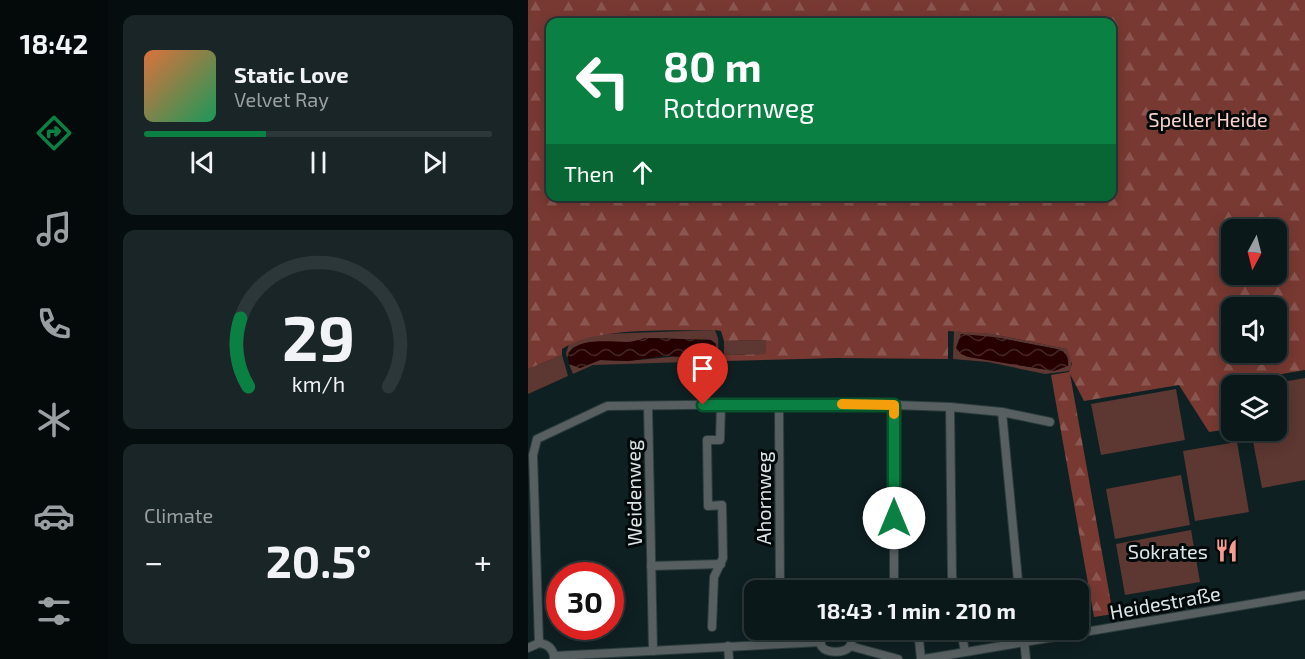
<!DOCTYPE html>
<meta charset="utf-8">
<style>
:root{--surface:#0b181a;--page:#192527;--text:#f1f3f6;--muted:#9aa0a2;--line:#2b3739;--accent:#0b8043}
body{margin:0;font-family:"Exo 2",sans-serif;background:var(--page);color:var(--text);height:100vh;display:flex;flex-direction:column;font-size:22px;white-space:nowrap}
*{box-sizing:border-box;margin:0}
p{font-size:20px;color:var(--muted)}
.icon{flex:none;width:33px;height:33px;fill:none;stroke:currentColor;stroke-width:2;stroke-linecap:round;stroke-linejoin:round}
.map{position:relative;flex:1;overflow:hidden}
.drawer{display:flex;flex-direction:column;gap:15px;padding:15px;background:#060d0e;width:420px}
.drawer>*{flex:none}
.banner{position:absolute;left:18px;top:18px;width:570px;height:183px;border-radius:12px;box-shadow:0 3px 15px #0003,0 0 0 2px var(--line);background:#0b8043;color:#fff;overflow:hidden}
.needle{width:39px;rotate:187deg}
.tools{position:absolute;left:693px;top:219px;display:grid;gap:12px}
.tools a{display:grid;place-items:center;width:66px;height:66px;border-radius:12px;background:var(--surface);box-shadow:0 3px 15px #0003,0 0 0 2px var(--line);font-size:30px}
.speed{position:absolute;left:18px;top:562px;display:flex;gap:12px;font-size:30px;font-weight:700;text-align:center}
.speed>*{display:grid;place-content:center;width:78px;height:78px;border-radius:50%;background:var(--surface);box-shadow:0 3px 15px #0003,0 0 0 2px var(--line);line-height:1}
.speed .limit{border:9px solid #d22;background:#fff;color:#111}
.pin{position:absolute;display:grid;place-items:center;width:51px;height:51px;color:#fff;margin:-62px -26px;border-radius:50% 50% 50% 0;rotate:-45deg;box-shadow:0 0 6px #0007}
.pin .icon{rotate:45deg}
.me{position:absolute;width:66px;margin:-33px;rotate:0deg;stroke-linejoin:round;filter:drop-shadow(0 0 4px #0008)}
.turn{display:flex;align-items:center;gap:21px;height:126px;padding:0 18px;font-size:27px}
.turn .icon{width:78px;height:78px;stroke-width:2.5}
.turn b{display:block;font-size:42px;line-height:51px}
.then{display:flex;align-items:center;height:57px;padding:0 18px;background:#0003;gap:12px;font-size:22px}
.big{font-size:45px;font-weight:700;line-height:1.1}
.drawer .widget{flex:1;display:flex;flex-direction:column;justify-content:center;gap:9px;min-width:0;padding:0 21px;border-radius:12px;background:var(--page)}
.drawer .dial{align-items:center;gap:0}
.dial svg{height:156px;overflow:visible;fill:none;stroke:var(--line);stroke-width:7;stroke-linecap:round;text-anchor:middle}
.dial text{fill:var(--text);stroke:none}
.song{display:flex;align-items:center;gap:18px}
.cover{width:72px;height:72px;border-radius:9px;background:linear-gradient(135deg,hsl(20 70% 55%),hsl(150 70% 35%))}
.played{height:6px;border-radius:3px;background:linear-gradient(90deg,var(--accent) 35%,var(--line) 35%)}
.keys{display:flex;justify-content:space-around;direction:ltr}
.heat{display:flex;justify-content:space-between;align-items:center;font-size:33px;direction:ltr}
.trip{position:absolute;left:216px;top:580px;width:345px;height:60px;border-radius:12px;background:var(--surface);box-shadow:0 3px 15px #0003,0 0 0 2px var(--line);font-weight:700;line-height:60px;text-align:center}
main{display:flex;flex:1;min-height:0}
.dock{display:flex;flex-direction:column;width:108px;justify-content:space-around;align-items:center;background:#040a0a;color:var(--muted)}
.dock .icon{width:42px;height:42px}
.dock .selected{color:var(--accent)}
.dock b{font-size:27px;color:var(--text)}
.map>svg:first-child{display:block}
</style>
<main>
<nav class="dock">
<b>18:42</b>
<svg class="icon selected" aria-label="directions" viewBox="0 0 24 24"><path d="M12 3l9 9-9 9-9-9zM9 14v-3h6M13 9l2 2-2 2"/></svg>
<svg class="icon" aria-label="music" viewBox="0 0 24 24"><path d="M9 18V5l10-2v13"/><circle cx="6" cy="18" r="3"/><circle cx="16" cy="16" r="3"/></svg>
<svg class="icon" aria-label="phone" viewBox="0 0 24 24"><path d="M5 4h4l2 5-3 2q2 4 5 5l2-3 5 2v4C11 20 4 13 5 4z"/></svg>
<svg class="icon" aria-label="climate" viewBox="0 0 24 24"><path d="M12 3v18M4 7l16 10M4 17L20 7"/></svg>
<svg class="icon" aria-label="car" viewBox="0 0 24 24"><path d="M5 17H2v-5l4-1 3-4h7l3 4 3 1v5h-3M9 17h6M6 11h13"/><circle cx="7" cy="17" r="2"/><circle cx="17" cy="17" r="2"/></svg>
<svg class="icon" aria-label="filters" viewBox="0 0 24 24"><path d="M4 7h16M4 17h16"/><circle cx="9" cy="7" r="2"/><circle cx="15" cy="17" r="2"/></svg>
</nav>
<section class="drawer">
<div class="widget">
<div class="song"><i class="cover"></i><div><b>Static Love</b><p>Velvet Ray</p></div></div>
<div class="played"></div>
<div class="keys"><svg class="icon" aria-label="previous" viewBox="0 0 24 24"><path d="M18 5L8 12l10 7zM5 5v14"/></svg><svg class="icon" aria-label="pause" viewBox="0 0 24 24"><path d="M8 5v14M16 5v14"/></svg><svg class="icon" aria-label="next" viewBox="0 0 24 24"><path d="M6 5l10 7-10 7zM19 5v14"/></svg></div>
</div>
<div class="widget dial"><svg viewBox="0 0 100 80">
<path d="M14 69A42 42 0 1 1 86 69"/>
<path d="M14 69A42 42 0 0 1 10 34" stroke="#0b8043"/>
<text x="50" y="56" font-size="32" font-weight="700">29</text>
<text x="50" y="72" font-size="11">km/h</text>
</svg></div>
<div class="widget"><p>Climate</p>
<div class="heat"><a>−</a><b class="big">20.5°</b><a>+</a></div>
</div>
</section>
<div class="map">
<svg width="777" height="659" viewBox="0 0 777 659">
<defs>
<pattern id="forest-firs" width="22" height="20" patternUnits="userSpaceOnUse" patternTransform="scale(1.5)"><rect width="22" height="20" fill="#783932"/><path d="M5 1l3.5 6h-7zM16 11l3.5 6h-7z" fill="#8b5650"/></pattern>
<pattern id="water-waves" width="16" height="10" patternUnits="userSpaceOnUse" patternTransform="scale(1.5)"><rect width="16" height="10" fill="#260000"/><path d="M0 5q4-4 8 0t8 0" fill="none" stroke="#452525"/></pattern>
</defs>
<rect width="100%" height="100%" fill="#0f2022"/>
<g fill="#5d3732" fill-rule="evenodd">
<polygon points="187,330 190,338 191,361 65,365 45,374 41,364 52,368 72,360 100,361 152,356 183,340 124,338 102,342 67,342 46,347 41,352 39,358 38,353 41,344 60,337 74,334"/>
<path d="M426 331 464 334 539 349C542 357 546 364 541 371L517 374 460 362 425 359ZM466 337 529 349 536 352 526 371 472 362Z"/>
<polygon points="238,340 238,354 196,355 196,341"/>
<polygon points="34,355 40,376 0,394 0,369"/>
<polygon points="777,378 777,480 734,488 723,431 748,430 748,386 737,385"/>
<polygon points="648,389 657,440 573,455 563,404"/>
<polygon points="709,442 721,512 667,521 655,451"/>
<polygon points="653,475 662,525 587,539 578,489"/>
<polygon points="663,530 672,582 597,595 588,544"/>
</g>
<path fill="url(#forest-firs)" fill-rule="evenodd" d="M0 0H777V370L702 383 694 430 681 432 651 385 556 401 542 374 585 614 566 617 523 375 541 372 544 364 539 349 464 334 420 331V359L309 358 196 361V355L238 354V340L196 341 193 331 187 330C146 331 66 326 34 349V355L0 369ZM22 22H584V196H22ZM704 230H748V274H704ZM704 308H748V352H704Z"/>
<g fill="url(#water-waves)">
<path d="M433 334 466 337 529 349C538 352 541 357 540 366L526 371 440 357 433 354 428 348Z"/>
<path d="M117 338 183 340 188 344 187 352 180 358 137 356 100 361 72 360 52 368 41 364 40 355C48 337 82 342 98 342 104 342 111 340 117 338Z"/>
</g>
<g fill="none" stroke-linecap="round" stroke-linejoin="round">
<defs>
<g id="minor">
<polyline points="251,405 252,591"/>
<polyline points="120,406 125,651"/>
<polyline points="422,407 424,576 427,591"/>
<polyline points="474,412 522,422"/>
<polyline points="123,566 193,564"/>
<polyline points="372,591 366,579 366,405 422,407 474,412 491,591"/>
<polyline points="184,627 186,577 195,558 194,505 180,506 179,440 192,440 193,405"/>
<polyline points="252,630 252,644"/>
<path d="M299 630C270 659 345 659 317 630"/>
<polyline points="390,630 393,659"/>
<polyline points="433,630 437,652"/>
<polyline points="495,630 498,659"/>
<polyline points="11,643 5,455 9,439 79,406 307,403 366,405"/>
<polyline points="200,646 201,659"/>
<polyline points="322,646 370,659"/>
<path d="M0 648 11 643C20 644 26 649 26 659"/>
<polyline points="26,656 293,642"/>
<polyline points="396,659 777,595"/>
</g>
</defs>
<use href="#minor" stroke="#2c3c3e" stroke-width="10"/>
<use href="#minor" stroke="#575f60" stroke-width="8"/>
</g>
<g fill="none" stroke-linecap="round" stroke-linejoin="round">
<defs>
<polyline id="route" points="175,405 366,405 366,518"/>
</defs>
<use href="#route" stroke="#07532c" stroke-width="15"/>
<use href="#route" stroke="#0b8043" stroke-width="10"/>
<polyline stroke="#f59e0b" stroke-width="10" points="314,404 366,405 366,414"/>
</g>
<defs>
<symbol id="restaurant-bare" viewBox="-9 -9 18 18"><path d="M-5-6h1v4h1v-4h1v4h1v-4h1v5L-1.5 .5V6h-2V.5L-5-1ZM5-6V6H3V1.5H1.5Q1.5-4 5-6Z" fill="#f59c91" stroke="#030809" stroke-width="2.5" paint-order="stroke"/></symbol>
</defs>
<g fill-rule="evenodd">
<use href="#restaurant-bare" x="682" y="534" width="33" height="33"/>
</g>
<g text-anchor="middle" dominant-baseline="central" stroke-width="6" stroke-linejoin="round" paint-order="stroke">
<g font-size="20" fill="#fcd2cc" stroke="#030809">
<text x="680" y="119">Speller Heide</text>
</g>
<g font-size="20" fill="#dce6e8" stroke="#030809">
<text transform="translate(105 493) rotate(-91)">Weidenweg</text>
<text transform="translate(235 498) rotate(-90)">Ahornweg</text>
<text transform="translate(637 602) rotate(-10)">Heidestraße</text>
</g>
<g font-size="20" fill="#dce6e8" stroke="#030809" text-anchor="end">
<text x="680" y="551">Sokrates</text>
</g>
</g>
</svg>
<div class="tools">
<a><svg class="needle" viewBox="-14 -14 28 28"><path d="M0-13l5 13h-10z" fill="#e53935"/><path d="M0 13l5-13h-10z" fill="#9aa0a2"/></svg></a>
<a><svg class="icon" aria-label="sound" viewBox="0 0 24 24"><path d="M4 9h4l5-4v14l-5-4H4zM17 9q2 3 0 6"/></svg></a>
<a><svg class="icon" aria-label="layers" viewBox="0 0 24 24"><path d="M12 4l9 5-9 5-9-5zM3 14l9 5 9-5"/></svg></a>
</div>
<div class="speed"><div class="limit">30</div></div>
<div class="pin" style="left:175px;top:405px;background:#d93025"><svg class="icon" aria-label="arrive" viewBox="0 0 24 24"><path d="M6 21V4h12l-3 4 3 4H6"/></svg></div>
<svg class="me" style="left:366px;top:518px" viewBox="-20 -20 40 40"><circle r="19" fill="#fff"/><path d="M0-13L10 11 0 6-10 11z" fill="#0b8043"/></svg>
<div class="trip">18:43 · 1 min · 210 m</div>
<div class="banner">
<div class="turn"><svg class="icon" aria-label="left" viewBox="0 0 24 24"><path d="M17 20v-9H6M10 6l-5 5 5 5"/></svg><div><b>80 m</b>Rotdornweg</div></div>
<div class="then">Then<svg class="icon" aria-label="ahead" viewBox="0 0 24 24"><path d="M12 20V5M6 11l6-6 6 6"/></svg></div>
</div>
</div>
</main>
